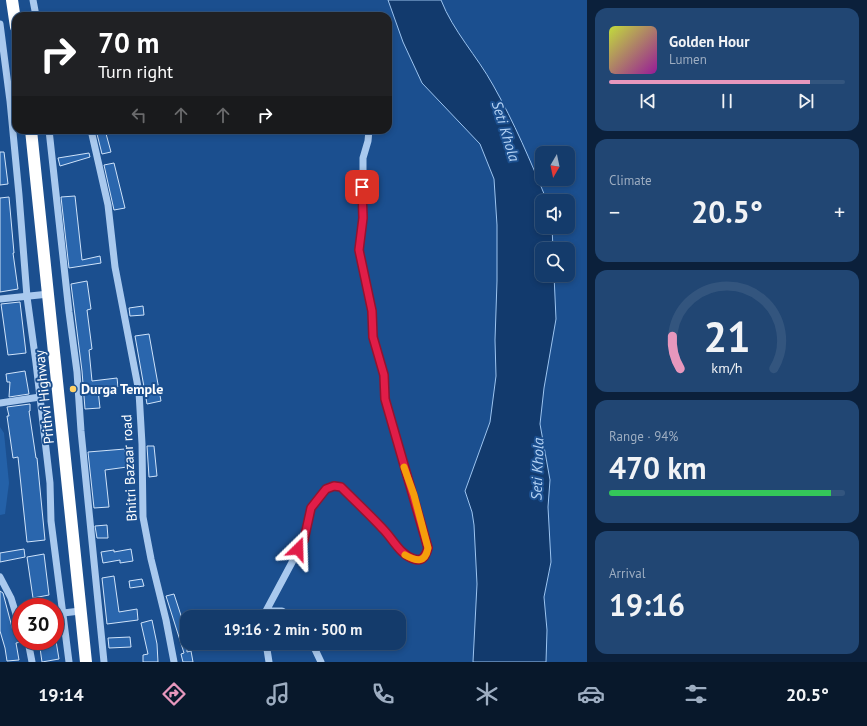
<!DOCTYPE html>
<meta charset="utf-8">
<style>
:root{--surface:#143b6b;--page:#214673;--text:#f1f3f6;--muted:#9dadc1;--line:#33557e;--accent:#e797bd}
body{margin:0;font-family:"PT Sans",sans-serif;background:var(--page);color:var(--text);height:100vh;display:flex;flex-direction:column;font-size:15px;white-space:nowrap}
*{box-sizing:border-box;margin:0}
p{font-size:13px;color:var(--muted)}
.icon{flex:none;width:22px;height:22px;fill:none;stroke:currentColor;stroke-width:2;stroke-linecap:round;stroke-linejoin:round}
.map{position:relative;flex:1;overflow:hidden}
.panel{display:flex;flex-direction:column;gap:8px;padding:8px;background:#0b203b;width:280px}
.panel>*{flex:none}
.guide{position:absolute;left:12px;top:12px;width:380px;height:122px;border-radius:12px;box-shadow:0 2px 6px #0003,0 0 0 1px var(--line);background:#202124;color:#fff;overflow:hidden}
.needle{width:26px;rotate:189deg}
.controls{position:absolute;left:535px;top:146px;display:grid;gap:8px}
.controls a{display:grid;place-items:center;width:40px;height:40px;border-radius:8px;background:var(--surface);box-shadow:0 2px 6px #0003,0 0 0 1px var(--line);font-size:20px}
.speed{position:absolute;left:12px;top:598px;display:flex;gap:8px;font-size:20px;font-weight:700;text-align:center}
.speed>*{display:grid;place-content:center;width:52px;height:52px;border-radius:50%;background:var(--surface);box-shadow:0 2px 6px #0003,0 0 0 1px var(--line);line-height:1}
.speed .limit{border:6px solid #d22;background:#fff;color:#111}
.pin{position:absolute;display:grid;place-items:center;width:34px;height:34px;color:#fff;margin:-17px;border-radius:8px;box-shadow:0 2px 6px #0006}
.me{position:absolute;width:44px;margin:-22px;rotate:22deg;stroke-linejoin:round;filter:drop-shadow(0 0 3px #0008)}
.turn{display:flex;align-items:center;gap:14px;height:84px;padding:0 20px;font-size:18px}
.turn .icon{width:52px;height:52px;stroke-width:2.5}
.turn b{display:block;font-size:28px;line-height:34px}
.lanes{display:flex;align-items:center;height:38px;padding:0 20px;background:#0003;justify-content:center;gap:20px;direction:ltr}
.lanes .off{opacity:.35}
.big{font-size:30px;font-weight:700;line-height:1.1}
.panel .widget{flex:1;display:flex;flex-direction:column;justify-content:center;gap:6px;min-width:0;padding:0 14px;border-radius:12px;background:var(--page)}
.panel .dial{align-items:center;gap:0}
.dial svg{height:104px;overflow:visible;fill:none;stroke:var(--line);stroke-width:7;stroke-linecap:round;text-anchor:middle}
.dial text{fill:var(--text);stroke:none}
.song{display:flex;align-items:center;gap:12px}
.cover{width:48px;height:48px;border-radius:6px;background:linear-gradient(135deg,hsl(70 70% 55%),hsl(300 70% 35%))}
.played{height:4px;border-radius:2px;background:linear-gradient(90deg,var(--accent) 85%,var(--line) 85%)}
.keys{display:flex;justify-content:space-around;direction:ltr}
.heat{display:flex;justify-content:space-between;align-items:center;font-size:22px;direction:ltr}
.charge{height:6px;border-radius:3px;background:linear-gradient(90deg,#34c759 94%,var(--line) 0)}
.trip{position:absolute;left:180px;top:610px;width:226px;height:40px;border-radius:12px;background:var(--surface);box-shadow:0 2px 6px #0003,0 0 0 1px var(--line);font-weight:700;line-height:40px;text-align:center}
.menu{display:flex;height:64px;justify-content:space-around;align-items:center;background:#08182b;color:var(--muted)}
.menu .icon{width:28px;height:28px}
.menu .active{color:var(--accent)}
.menu b{font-size:18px;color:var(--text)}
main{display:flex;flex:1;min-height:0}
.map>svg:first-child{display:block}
</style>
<main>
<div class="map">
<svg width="587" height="662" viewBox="0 0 587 662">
<rect width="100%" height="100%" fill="#1b4f8f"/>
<polygon fill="#2461a8" points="0,427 4,433 9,483 5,514 0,515"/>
<path fill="#123a6d" stroke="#9cc4f0" d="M388 0H441C453 31 477 56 493 85 514 122 531 162 547 201H542V227H552L553 249H542V275H554L556 319 544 388 540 424 550 480 548 507 551 562 544 597 547 630 546 662H473L477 584 474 525 472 512 465 491 490 422 496 376 495 340 497 281V225L494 179 480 144 422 83 403 42Z"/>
<g fill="#2a66ad" stroke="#cfe3fa">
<polygon points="96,130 105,130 111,152 102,154"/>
<polygon points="0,152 4,152 8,184 0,185"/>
<polygon points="89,153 90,157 60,166 58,158"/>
<polygon points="114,163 125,208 114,210 104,165"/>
<polygon points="75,196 82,260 100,256 101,263 69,268 61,197"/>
<polygon points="9,197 14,253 13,253 18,289 0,292 0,198"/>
<polygon points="87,281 91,309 87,310 92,349 89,350 92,381 117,378 118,387 98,390 100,408 85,409 82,371 71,284"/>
<polygon points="20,302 26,353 8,355 1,304"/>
<polygon points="143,306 144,315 130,316 129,308"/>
<polygon points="149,334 161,401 147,404 135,336"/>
<polygon points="25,371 29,394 9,397 10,382 7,382 6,374"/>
<polygon points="30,404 30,411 29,411 36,458 37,458 45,540 27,542 18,457 13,458 7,416 9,416 7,407"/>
<polygon points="147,446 154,446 157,476 149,477"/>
<polygon points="125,449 127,467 105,470 109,507 94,508 88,452"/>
<polygon points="107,525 108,538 97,538 95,526"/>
<polygon points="24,549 25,557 0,562 0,553"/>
<polygon points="131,549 133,561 120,563 120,560 103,563 101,552 114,550 114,552"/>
<polygon points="44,554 49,595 33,598 27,557"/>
<polygon points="114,576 119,612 137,609 138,620 107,624 102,578"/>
<polygon points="142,579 144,586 130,588 129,581"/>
<polygon points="0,591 3,593 13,631 18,630 21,642 16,643 19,660 7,661 5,648 0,631"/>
<polygon points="174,594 187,634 187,652 191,651 193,662 183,662 181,654 184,653 166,596"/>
<polygon points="152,620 157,644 158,662 143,662 143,655 148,654 141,623"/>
<polygon points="130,637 131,647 109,648 108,638"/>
<polygon points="39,641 56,641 59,659 42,662"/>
</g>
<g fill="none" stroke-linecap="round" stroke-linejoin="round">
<g stroke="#a9c9ee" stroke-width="7">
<polyline points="33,0 36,16"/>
<polyline points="0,24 10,101 19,195 27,297 36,363 50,483 51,521 69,662"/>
<polyline points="49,130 69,312 77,372 81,431 104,662"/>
<polyline points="91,130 108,205 115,267 139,392 142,444 143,517 151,559 166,620 174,662"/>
<polyline points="0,299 49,294"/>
<polyline points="0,403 40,397"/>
<polyline points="0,577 11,598 16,614 21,619"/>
<polyline points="55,614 80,611"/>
<path d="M291 617 282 611H266L304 540 311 508 326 489 334 486 341 487C355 501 369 514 383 529 393 539 400 555 414 559 423 562 426 555 428 548L385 399 384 375 373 337 372 311 359 249 363 218V158L368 141 369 130"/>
<polyline points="28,641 32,662"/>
<polyline points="266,643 269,662"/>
<polyline points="312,643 321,662"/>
</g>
<g stroke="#fff" stroke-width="12">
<polyline points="12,0 16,27"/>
<polyline points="31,130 86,662"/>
</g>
</g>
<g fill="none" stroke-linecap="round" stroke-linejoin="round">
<defs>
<path id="route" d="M298 549 304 540 311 508 326 489 334 486 341 487C355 501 370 515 383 529 393 539 400 555 414 559 423 562 426 555 428 548L385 399 384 375 373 337 372 311 359 250 363 218 362 187"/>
</defs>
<use href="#route" stroke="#92132f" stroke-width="10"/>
<use href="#route" stroke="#e11d48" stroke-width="7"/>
<path stroke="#f59e0b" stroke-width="7" d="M404 467 414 495 428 548C425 564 416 561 405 555"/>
</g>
<circle fill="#ffd166" stroke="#1b4f8f" stroke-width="1.5" cx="73" cy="389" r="4"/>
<g text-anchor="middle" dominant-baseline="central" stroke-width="4" stroke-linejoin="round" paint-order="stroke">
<g font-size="14" font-weight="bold" fill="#fff" stroke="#1b4f8f" text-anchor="start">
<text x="81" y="389">Durga Temple</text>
</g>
<g font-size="14" fill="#fff" stroke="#1b4f8f">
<text transform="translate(44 397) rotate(-96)">Prithvi Highway</text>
<text transform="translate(129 468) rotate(-93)">Bhitri Bazaar road</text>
</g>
<g font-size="15" font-style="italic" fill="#b5d3f5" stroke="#1b4f8f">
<text transform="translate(506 131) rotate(73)">Seti Khola</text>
<text transform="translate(537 469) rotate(-88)">Seti Khola</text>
</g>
</g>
</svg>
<div class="controls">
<a><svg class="needle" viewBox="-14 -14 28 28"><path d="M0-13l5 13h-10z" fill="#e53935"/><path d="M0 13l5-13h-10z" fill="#9dadc1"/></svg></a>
<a><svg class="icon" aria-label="sound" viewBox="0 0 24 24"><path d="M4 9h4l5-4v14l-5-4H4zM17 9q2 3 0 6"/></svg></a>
<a><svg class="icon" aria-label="search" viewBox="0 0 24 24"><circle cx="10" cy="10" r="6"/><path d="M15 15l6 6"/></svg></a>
</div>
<div class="speed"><div class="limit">30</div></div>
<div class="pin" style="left:362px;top:187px;background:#d93025"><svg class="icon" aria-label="arrive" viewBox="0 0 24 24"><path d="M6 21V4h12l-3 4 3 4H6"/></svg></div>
<svg class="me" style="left:298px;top:549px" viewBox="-20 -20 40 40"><path d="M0-17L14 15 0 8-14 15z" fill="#e11d48" stroke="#fff" stroke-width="4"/></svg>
<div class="trip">19:16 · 2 min · 500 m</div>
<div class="guide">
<div class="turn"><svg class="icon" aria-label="right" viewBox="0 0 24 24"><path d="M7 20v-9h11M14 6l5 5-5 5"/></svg><div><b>70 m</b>Turn right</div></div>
<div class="lanes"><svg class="icon off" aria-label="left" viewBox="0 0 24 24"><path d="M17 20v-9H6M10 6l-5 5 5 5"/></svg><svg class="icon off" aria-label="ahead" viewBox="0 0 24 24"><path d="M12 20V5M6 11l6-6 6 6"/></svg><svg class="icon off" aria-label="ahead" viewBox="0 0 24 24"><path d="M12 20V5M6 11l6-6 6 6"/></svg><svg class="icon" aria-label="right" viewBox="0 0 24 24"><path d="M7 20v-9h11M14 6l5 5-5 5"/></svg></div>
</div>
</div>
<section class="panel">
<div class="widget">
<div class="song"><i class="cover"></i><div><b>Golden Hour</b><p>Lumen</p></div></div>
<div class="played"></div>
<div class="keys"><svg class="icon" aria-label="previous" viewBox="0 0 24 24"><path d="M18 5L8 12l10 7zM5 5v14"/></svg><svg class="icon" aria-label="pause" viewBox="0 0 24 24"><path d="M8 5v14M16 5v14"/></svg><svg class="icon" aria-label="next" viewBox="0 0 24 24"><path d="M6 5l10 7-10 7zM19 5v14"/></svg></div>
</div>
<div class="widget"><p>Climate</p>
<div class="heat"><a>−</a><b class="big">20.5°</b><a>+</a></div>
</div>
<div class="widget dial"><svg viewBox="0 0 100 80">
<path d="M14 69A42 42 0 1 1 86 69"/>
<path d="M14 69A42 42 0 0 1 8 44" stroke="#e797bd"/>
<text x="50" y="56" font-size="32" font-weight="700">21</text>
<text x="50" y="72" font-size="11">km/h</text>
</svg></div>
<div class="widget"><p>Range · 94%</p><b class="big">470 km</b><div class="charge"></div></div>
<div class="widget"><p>Arrival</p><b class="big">19:16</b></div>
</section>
</main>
<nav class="menu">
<b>19:14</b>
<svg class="icon active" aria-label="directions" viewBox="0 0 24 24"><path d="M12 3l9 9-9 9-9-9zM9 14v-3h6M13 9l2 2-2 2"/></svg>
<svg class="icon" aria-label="music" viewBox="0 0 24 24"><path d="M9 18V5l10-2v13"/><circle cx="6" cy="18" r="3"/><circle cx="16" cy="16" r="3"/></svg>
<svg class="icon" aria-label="phone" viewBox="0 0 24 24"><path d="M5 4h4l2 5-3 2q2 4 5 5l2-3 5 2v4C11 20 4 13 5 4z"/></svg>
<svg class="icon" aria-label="climate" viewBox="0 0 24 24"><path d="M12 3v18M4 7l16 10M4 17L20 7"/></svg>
<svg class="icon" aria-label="car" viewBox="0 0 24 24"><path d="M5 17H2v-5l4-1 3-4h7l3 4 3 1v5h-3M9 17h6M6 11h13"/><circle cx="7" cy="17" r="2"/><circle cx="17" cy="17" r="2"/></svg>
<svg class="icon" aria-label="filters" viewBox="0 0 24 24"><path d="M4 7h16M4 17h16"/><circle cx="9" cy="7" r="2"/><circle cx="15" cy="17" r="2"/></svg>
<b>20.5°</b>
</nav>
